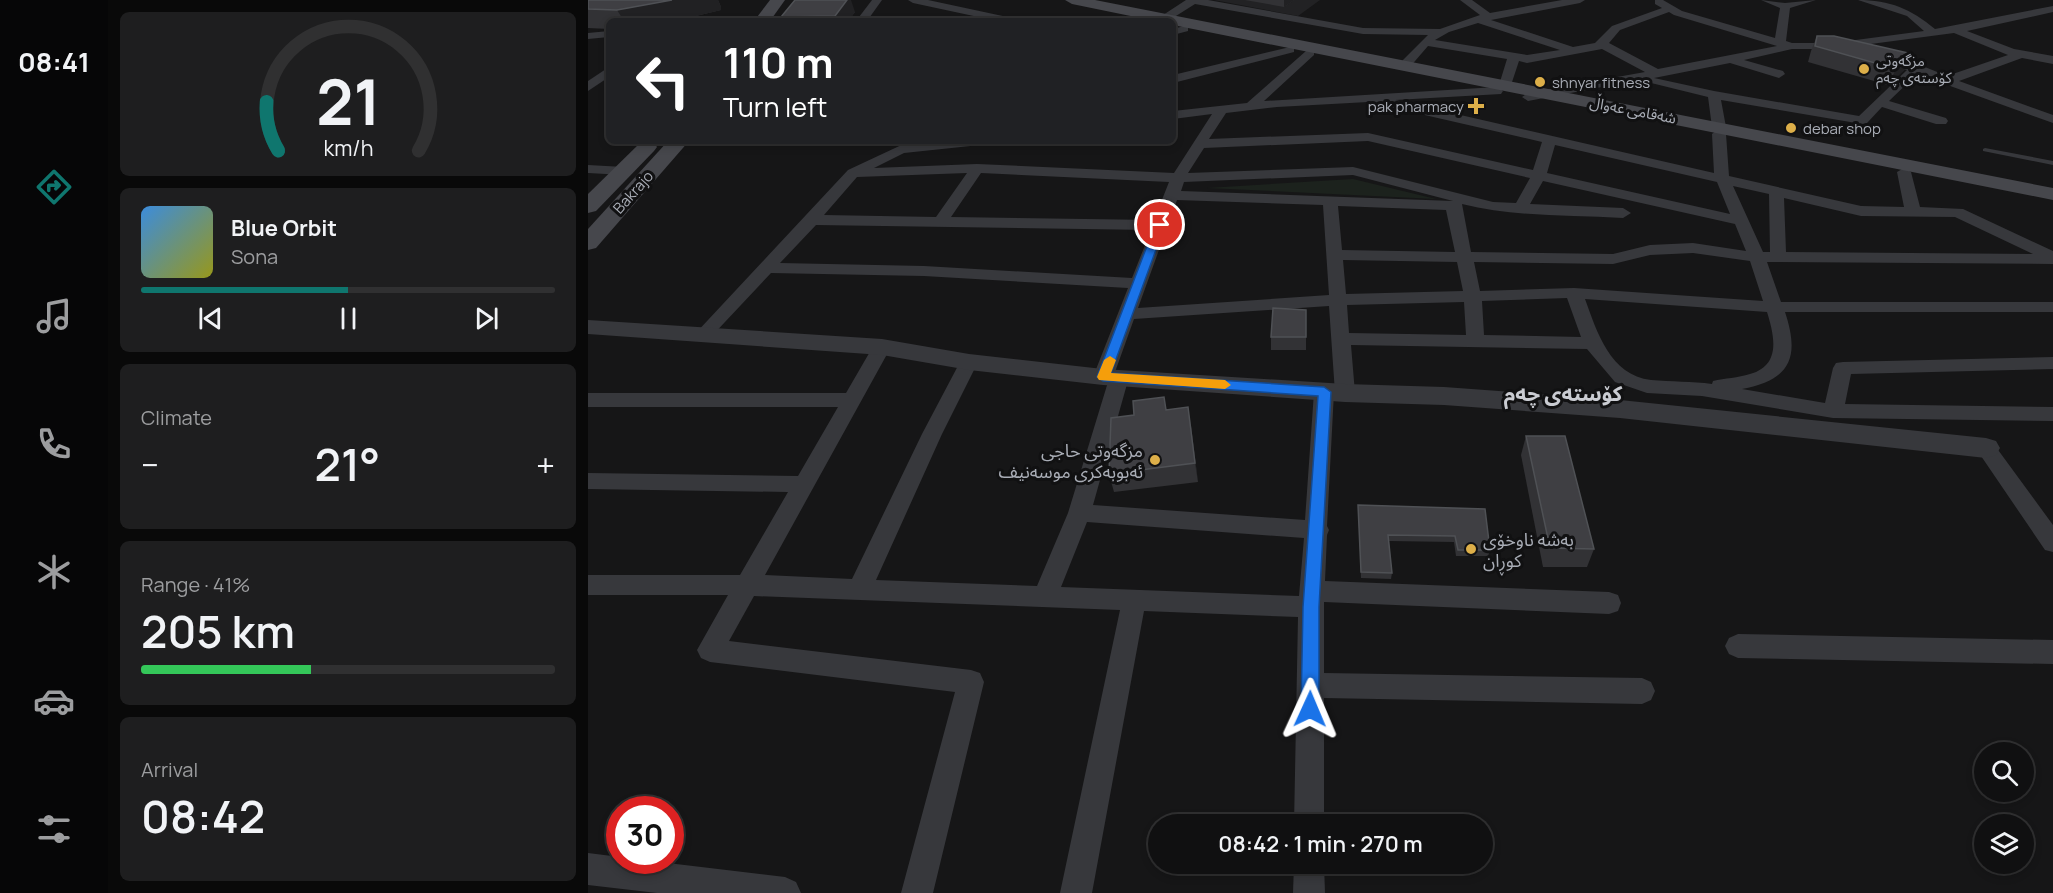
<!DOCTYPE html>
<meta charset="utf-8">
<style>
:root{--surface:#101011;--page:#1e1e1f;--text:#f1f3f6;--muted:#9c9d9f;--line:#303031;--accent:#0f766e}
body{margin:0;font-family:Manrope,"Noto Sans Arabic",sans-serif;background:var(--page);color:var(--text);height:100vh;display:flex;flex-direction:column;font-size:22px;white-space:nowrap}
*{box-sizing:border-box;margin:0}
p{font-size:20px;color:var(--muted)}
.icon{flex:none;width:33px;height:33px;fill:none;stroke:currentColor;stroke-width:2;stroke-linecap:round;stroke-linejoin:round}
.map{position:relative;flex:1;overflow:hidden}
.drawer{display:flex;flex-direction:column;gap:12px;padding:12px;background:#090909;width:480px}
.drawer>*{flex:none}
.top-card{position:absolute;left:18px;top:18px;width:570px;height:126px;border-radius:9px;box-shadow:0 3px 9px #0003,0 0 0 2px var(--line);background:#202124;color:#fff;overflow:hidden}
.buttons{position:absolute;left:1386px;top:742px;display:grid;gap:12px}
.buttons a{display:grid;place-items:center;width:60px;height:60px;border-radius:50%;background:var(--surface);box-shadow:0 3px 9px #0003,0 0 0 2px var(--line);font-size:30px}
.speed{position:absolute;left:18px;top:796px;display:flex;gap:12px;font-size:30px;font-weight:700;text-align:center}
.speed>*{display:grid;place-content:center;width:78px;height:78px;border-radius:50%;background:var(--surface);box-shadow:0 3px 9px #0003,0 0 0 2px var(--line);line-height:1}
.speed .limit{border:9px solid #d22;background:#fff;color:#111}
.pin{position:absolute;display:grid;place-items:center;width:51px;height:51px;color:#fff;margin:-26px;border:3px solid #fff;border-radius:50%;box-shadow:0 2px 6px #0007}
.me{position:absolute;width:66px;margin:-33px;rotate:1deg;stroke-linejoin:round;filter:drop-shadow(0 0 4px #0008)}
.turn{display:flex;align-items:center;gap:21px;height:126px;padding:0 18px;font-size:27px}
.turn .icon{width:78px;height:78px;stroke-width:2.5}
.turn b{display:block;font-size:42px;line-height:51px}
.big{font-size:45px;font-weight:600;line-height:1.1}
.drawer .card{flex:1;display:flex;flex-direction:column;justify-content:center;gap:9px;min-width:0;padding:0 21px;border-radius:9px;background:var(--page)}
.drawer .dial{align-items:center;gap:0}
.dial svg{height:156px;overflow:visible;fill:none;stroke:var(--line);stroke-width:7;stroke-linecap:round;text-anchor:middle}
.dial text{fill:var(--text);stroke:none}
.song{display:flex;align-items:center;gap:18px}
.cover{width:72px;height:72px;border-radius:9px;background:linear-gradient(135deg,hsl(210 70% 55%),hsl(60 70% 35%))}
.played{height:6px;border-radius:3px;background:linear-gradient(90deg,var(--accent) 50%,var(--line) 50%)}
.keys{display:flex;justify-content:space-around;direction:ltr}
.heat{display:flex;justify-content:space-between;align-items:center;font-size:33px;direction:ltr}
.charge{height:9px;border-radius:4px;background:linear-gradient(90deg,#34c759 41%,var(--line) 0)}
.trip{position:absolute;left:560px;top:814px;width:345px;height:60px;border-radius:30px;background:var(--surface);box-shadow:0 3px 9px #0003,0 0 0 2px var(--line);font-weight:600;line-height:60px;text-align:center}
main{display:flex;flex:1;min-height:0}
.menu{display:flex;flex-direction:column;width:108px;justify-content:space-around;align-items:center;background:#060607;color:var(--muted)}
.menu .icon{width:42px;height:42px}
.menu .selected{color:var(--accent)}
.menu b{font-size:27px;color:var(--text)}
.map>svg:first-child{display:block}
</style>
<main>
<nav class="menu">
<b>08:41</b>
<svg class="icon selected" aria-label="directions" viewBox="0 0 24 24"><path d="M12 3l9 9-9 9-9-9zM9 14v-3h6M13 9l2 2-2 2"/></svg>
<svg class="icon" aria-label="music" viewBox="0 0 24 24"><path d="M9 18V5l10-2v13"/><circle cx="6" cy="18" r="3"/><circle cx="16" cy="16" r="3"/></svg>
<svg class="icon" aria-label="phone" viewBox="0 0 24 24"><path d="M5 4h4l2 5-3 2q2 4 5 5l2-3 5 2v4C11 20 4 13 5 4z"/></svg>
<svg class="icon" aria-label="climate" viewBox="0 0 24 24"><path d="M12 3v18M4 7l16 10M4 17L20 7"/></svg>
<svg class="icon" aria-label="car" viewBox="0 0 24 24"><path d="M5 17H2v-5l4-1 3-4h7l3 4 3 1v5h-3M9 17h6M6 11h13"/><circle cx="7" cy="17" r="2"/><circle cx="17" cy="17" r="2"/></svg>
<svg class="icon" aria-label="filters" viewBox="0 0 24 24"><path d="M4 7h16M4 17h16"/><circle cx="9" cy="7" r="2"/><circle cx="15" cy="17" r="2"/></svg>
</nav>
<section class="drawer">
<div class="card dial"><svg viewBox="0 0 100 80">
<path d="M14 69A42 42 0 1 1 86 69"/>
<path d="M14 69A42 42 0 0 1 8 44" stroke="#0f766e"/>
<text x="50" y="56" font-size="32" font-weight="700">21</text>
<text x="50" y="72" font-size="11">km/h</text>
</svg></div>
<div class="card">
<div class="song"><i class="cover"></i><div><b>Blue Orbit</b><p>Sona</p></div></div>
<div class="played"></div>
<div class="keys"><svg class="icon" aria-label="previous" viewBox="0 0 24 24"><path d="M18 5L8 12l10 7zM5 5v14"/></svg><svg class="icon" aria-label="pause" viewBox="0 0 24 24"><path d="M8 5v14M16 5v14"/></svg><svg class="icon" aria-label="next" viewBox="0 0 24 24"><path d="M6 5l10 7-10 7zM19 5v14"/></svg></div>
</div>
<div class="card"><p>Climate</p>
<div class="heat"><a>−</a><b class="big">21°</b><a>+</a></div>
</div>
<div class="card"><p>Range · 41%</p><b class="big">205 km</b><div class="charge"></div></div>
<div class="card"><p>Arrival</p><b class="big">08:42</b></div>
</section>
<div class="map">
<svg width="1465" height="893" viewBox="0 0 1465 893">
<rect width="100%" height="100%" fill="#161617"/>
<polygon fill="#222224" points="626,0 732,0 710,16"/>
<polygon fill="#1c221d" points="765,179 848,199 619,188"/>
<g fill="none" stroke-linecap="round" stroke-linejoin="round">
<polygon fill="#37383c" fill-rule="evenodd" points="1397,148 1465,161 1465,165 1395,151 1395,149"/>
<g fill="#37383c" fill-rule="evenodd">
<polygon points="284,0 294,0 279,21 268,21"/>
<polygon points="320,0 340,0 424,18 429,21 409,21 325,3"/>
<path d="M598 0H620L775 28 852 29 892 15 872 0H884L902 13 974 0H997L992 3 903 20 985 47 1007 43 1024 26 1074 8 1067 4V0H1075L1094 11 1187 38 1192 8 1173 0 1197 3 1228 0 1202 8 1198 41 1204 43H1245L1336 31 1319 16 1270 0C1302 0 1323 9 1347 29L1465 6V12L1379 31 1426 49 1465 56V64L1434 58 1371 81 1465 115V123L1329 74 1301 101 1358 118 1360 121 1358 124H1348L1294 107 1279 123 1274 124 1133 100 1138 127 1133 130 1138 134 1141 176 1273 206 1316 207 1309 172 1316 168 1323 172 1332 207 1375 209 1465 251V264L1179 262 1193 302H1465V312H1197C1212 357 1203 380 1154 389L1237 403 1245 368 1248 363 1255 362 1465 357V369L1263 374 1257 404 1465 407V421L1245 418 1114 396 1059 393 1027 382 999 349 763 345 767 393 764 398 757 400 750 398 747 393 741 306 546 319 527 372H538L541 377 505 505 717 520 726 392 729 387 736 385 743 387 746 392 739 526 741 530 739 535 737 581 1021 592 1030 595 1033 603 1030 611 1021 614 736 602V673L1054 678 1063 682 1067 691 1063 700 1054 704 736 698V825H706L710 617 556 611 504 893H472L532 610 166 596 141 641 383 670 392 673 396 682 345 893H313L367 692 122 662 113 658 109 650 140 595H0V575H152L200 492 0 489V473L210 476 250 407H0V393H258L287 343H301L303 347 177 575 264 579 334 434 372 362 374 358 381 356 388 358 390 362 354 434 288 580 449 586 480 513 520 382H508L505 377 540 288 336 276 183 273 121 339H109L106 335 260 170 322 141H342L340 143 399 141 392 145 316 153 286 168 389 164 586 173 624 114 585 119V111L659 103 718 51H726V55L676 101 909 87 915 91 913 94 807 100 1126 173 1124 134 1129 130 1124 127 1120 97 1051 80 940 101 934 97 940 93 1057 72 1014 49 939 63 931 61 923 85 917 89 911 85 919 59 840 46 821 68H813V62L840 35 775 34 607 4 580 21H572V17ZM1081 12 1086 15 1189 46 1070 69 1021 43 1032 30ZM890 23 972 50 939 55 847 40 861 32ZM1366 33 1420 55 1359 76 1332 65 1312 62V68L1319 70 1271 116 1126 91 1066 78 1142 63 1191 78 1197 74 1195 71 1156 60 1204 49H1245ZM780 102 954 142 945 170 780 133 621 139 638 113 689 107ZM780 141 942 178 928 203 905 202 765 167 600 173 616 148ZM967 145 1129 182 1142 214 959 173ZM379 173 348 217 236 215 269 177ZM393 173 581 182 566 220 363 217ZM765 175 865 201 593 191 596 182ZM955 181 1147 224 1158 251 1105 243 1062 245 1025 254 883 252 874 204C926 217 981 215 1035 218L1043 213 1035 208 942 204ZM1145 186 1181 194 1182 252H1175ZM1196 198 1273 216 1367 217 1445 254 1198 252ZM589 200 735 205 741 295 550 308ZM750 206 858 210 867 252 754 250ZM228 225 563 230 544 278 336 266 192 263ZM1105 253 1162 261 1175 301 986 288 892 291 886 262 1025 264 1062 255ZM755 260 869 262 875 291 758 294ZM979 298 993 337 896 335 894 301ZM997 299 1179 312C1186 335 1194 365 1162 374 1150 378 1137 378 1125 381L1124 384C1104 381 1083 382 1063 380 1022 375 1009 332 997 299ZM876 302 878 335 761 333 759 305ZM499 522 716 538 711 596 473 587Z"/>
<polygon points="596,26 600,27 600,31 585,35 585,29"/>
<polygon points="21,31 21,37 0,39 0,33"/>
<polygon points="702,47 706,48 706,52 585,83 585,75"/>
<polygon points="21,67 21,77 0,91 0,81"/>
<polygon points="0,165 36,167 43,171 36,175 0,173"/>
<polygon points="1398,440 1405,443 1465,525 1465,552 1457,550 1391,453 1387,448 1391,443"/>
<polygon points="1150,634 1465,640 1465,664 1150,658 1141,654 1137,646 1141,638"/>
<polygon points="0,853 32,857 32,861 63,861 197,877 208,882 213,893 69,893 0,885"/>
<polygon points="706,864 736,864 737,893 705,893"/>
</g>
<polygon fill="#37383c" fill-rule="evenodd" points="0,320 294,339 381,354 515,369 757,384 856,387 1032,400 1398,438 1408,441 1412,448 1408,455 1398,458 1032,418 856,405 757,402 515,385 381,370 294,355 0,334"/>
<g fill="#46474c" fill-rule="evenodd">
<polygon points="182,0 197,0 182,21 166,21"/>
<polygon points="477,0 507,0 1465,188 1465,200 585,25 585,21 567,21 484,4"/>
<polygon points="59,141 66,143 69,147 66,151 8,211 0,213 0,194 52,143"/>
<polygon points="80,141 101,141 8,248 0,250 0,229"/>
</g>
</g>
<g fill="#323235">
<polygon points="0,0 130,0 133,7 133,10 87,21 21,21 21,29 0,28"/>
<polygon points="657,0 706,0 696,7"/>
<polygon points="267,12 260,21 195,21 193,17"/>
<polygon points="1229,36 1324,54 1316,70 1300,85 1220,62 1223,51"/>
<polygon points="718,310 718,350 683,350 683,337"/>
<polygon points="579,410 603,426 610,482 526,492 521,474"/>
<polygon points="938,436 1006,549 999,567 955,567 933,455"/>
<polygon points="770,505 897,509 902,550 900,556 868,556 866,542 801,541 804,573 803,579 773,578"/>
</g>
<g fill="#212123">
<polygon points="84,0 130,0 133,7 133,10 87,21 36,21 29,10"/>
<polygon points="259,0 263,0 267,12 260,21 249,21 247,16"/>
<polygon points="696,0 706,0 696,7"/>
<polygon points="1324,54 1316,70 1300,85 1308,69"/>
<polygon points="600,407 603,426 610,482 607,463"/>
</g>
<g fill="#3f3f43" stroke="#4f5155" stroke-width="1.5">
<polygon points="0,0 84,0 29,10 0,9"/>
<polygon points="207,0 259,0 247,16 193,17"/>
<polygon points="1229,36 1246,36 1324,54 1308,69 1227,46"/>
<polygon points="685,308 718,310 718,337 683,337"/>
<polygon points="576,397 578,410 600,407 607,463 521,474 523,418 546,415 545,401"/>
<polygon points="938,436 977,436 1006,549 962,548"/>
<polygon points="770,505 897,509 902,550 870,550 867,536 800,535 804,573 773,572"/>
</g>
<polygon fill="#1a73e8" stroke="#114b97" stroke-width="1.5" points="572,222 577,225 523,373 736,387 743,392 731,607 731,709 728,715 722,717 715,715 713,709 715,607 730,396 515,381 509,377 567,225"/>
<polygon fill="#f59e0b" points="522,356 528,360 523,373 637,380 643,385 637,389 511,380 509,377 516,360"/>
<g fill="#ddaf49" stroke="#111112" stroke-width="2">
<circle cx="1276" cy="69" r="6"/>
<circle cx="952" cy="82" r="6"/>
<path d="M885 97h6v6h6v6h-6v6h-6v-6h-6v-6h6z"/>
<circle cx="1203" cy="128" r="6"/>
<circle cx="567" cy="460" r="6"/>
<circle cx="883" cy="549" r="6"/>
</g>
<g text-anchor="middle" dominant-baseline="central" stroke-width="6" stroke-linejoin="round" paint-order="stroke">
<g font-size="15" fill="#a9adb6" stroke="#111112" text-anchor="start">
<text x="1288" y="60">مزگه‌وتی<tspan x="1288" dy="17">کۆستەی چەم</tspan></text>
<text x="964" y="82">shnyar fitness</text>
<text x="876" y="106" text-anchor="end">pak pharmacy</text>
<text x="1215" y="128">debar shop</text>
</g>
<g font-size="15" fill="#a9adb6" stroke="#111112">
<text transform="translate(1045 110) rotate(11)">شەقامی عەواڵ</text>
<text transform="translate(45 192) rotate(-48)">Bakrajo</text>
</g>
<g font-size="18" fill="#a9adb6" stroke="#111112" text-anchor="end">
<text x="555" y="450">مزگەوتی حاجی<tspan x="555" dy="21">ئەبوبەکری موسەنیف</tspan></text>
<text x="895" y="539" text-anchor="start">بەشە ناوخۆی<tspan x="895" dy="21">کوڕان</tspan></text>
</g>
<g font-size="21" font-weight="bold" fill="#caccd2" stroke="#111112">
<text x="975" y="393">کۆستەی چەم</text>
</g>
</g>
</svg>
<div class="buttons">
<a><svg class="icon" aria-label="search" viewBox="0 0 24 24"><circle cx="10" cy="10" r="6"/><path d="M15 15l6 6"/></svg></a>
<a><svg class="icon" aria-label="layers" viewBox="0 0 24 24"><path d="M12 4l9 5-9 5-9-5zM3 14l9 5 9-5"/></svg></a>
</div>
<div class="speed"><div class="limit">30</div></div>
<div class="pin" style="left:572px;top:225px;background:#d93025"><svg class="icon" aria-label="arrive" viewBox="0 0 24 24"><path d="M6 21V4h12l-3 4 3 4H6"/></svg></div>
<svg class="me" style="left:722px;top:709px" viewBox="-20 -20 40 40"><path d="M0-17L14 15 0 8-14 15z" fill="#1a73e8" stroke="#fff" stroke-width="4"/></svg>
<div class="trip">08:42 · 1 min · 270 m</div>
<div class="top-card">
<div class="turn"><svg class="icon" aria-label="left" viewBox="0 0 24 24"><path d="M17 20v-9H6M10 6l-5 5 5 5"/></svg><div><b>110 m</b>Turn left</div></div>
</div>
</div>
</main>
